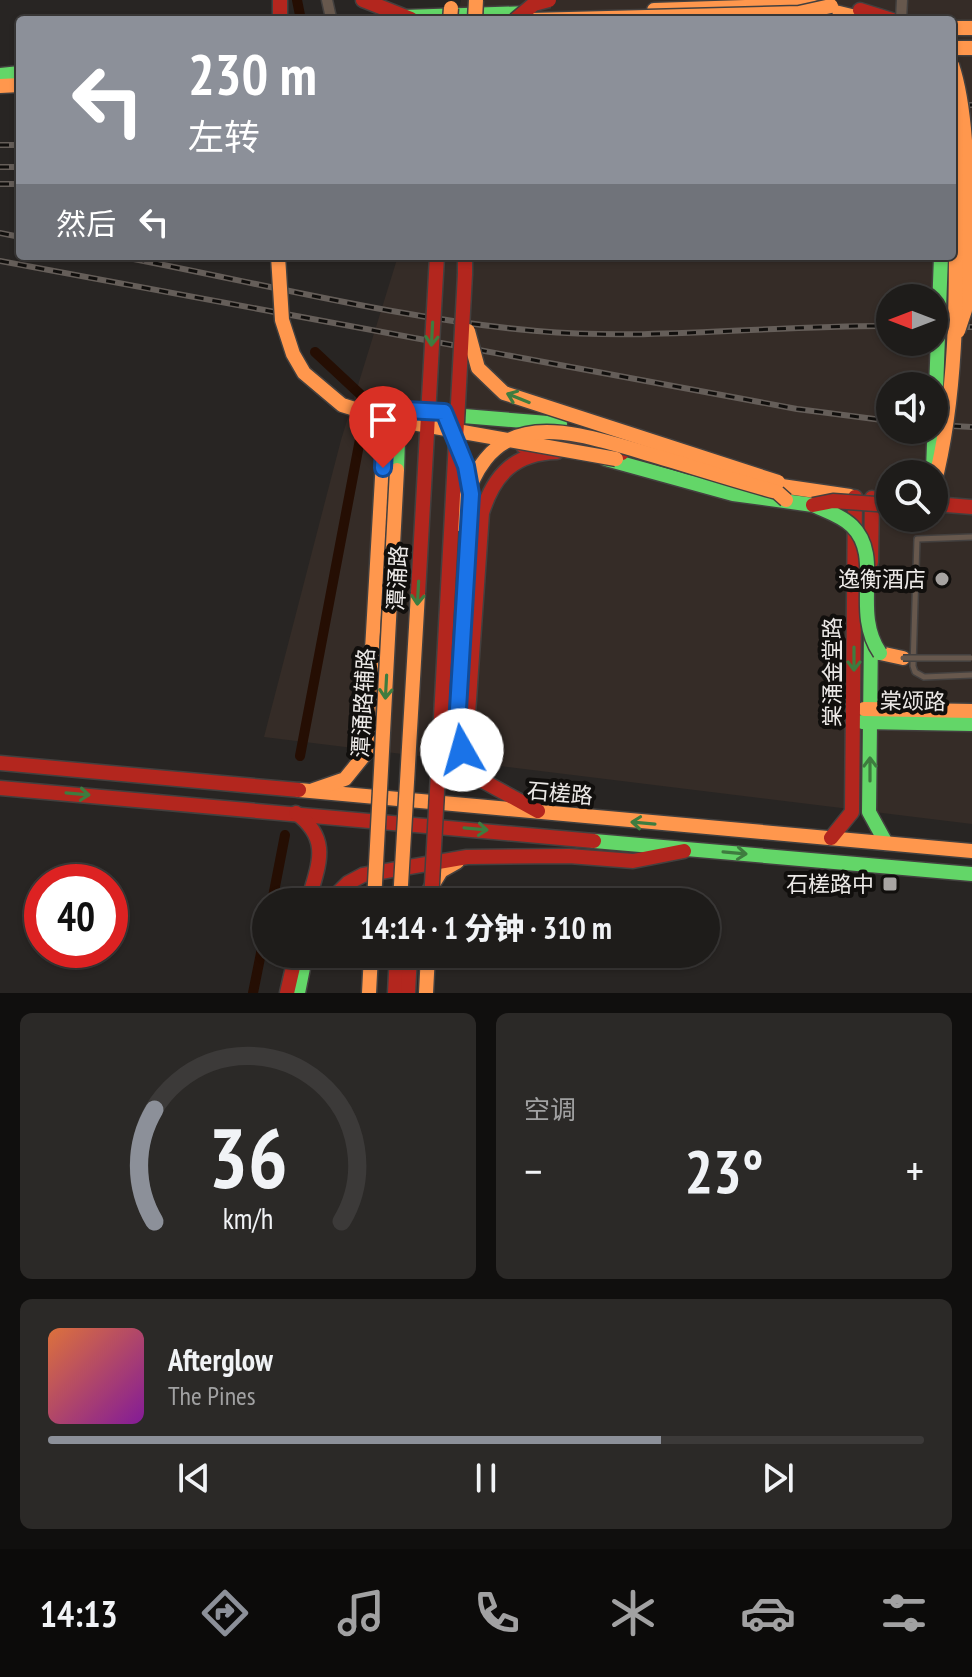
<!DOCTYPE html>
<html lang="zh">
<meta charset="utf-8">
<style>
:root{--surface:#1e1c1a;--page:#2b2927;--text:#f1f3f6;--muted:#a1a1a2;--line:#3c3a39;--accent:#8c9099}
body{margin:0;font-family:"PT Sans Narrow","Noto Sans SC",sans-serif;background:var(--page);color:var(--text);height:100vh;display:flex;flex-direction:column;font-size:30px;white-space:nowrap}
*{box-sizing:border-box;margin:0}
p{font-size:26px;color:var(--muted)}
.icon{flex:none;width:44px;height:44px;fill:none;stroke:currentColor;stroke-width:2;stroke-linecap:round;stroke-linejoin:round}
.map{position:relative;height:993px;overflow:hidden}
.side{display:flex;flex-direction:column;gap:20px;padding:20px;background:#100f0e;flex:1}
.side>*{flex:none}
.guide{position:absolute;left:16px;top:16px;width:940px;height:244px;border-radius:8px;box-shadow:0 2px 6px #0004,0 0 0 2px var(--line);background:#8c9099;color:#fff;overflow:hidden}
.needle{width:52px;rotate:270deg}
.tools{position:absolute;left:876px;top:284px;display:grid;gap:16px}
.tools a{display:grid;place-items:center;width:72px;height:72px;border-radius:50%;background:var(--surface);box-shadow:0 2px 6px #0004,0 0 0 2px var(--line);font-size:40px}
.speed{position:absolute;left:24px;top:864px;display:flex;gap:16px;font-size:40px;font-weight:700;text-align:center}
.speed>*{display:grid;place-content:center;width:104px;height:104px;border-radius:50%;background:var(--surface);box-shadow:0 2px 6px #0004,0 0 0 2px var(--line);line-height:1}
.speed .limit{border:12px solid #d22;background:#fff;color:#111}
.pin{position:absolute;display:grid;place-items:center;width:68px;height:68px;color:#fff;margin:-82px -34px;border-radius:50% 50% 50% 0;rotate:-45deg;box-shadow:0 0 8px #0007}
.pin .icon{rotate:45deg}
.me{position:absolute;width:88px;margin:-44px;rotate:353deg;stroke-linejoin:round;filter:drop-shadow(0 0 6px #0008)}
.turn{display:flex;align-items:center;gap:28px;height:168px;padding:0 40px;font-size:36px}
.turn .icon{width:104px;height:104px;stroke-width:2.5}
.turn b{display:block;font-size:56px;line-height:68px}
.then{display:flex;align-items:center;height:76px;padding:0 40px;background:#0003;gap:16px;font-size:30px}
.big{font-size:60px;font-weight:800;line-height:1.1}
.side .tile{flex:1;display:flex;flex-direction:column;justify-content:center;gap:12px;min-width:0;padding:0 28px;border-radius:12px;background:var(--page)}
.side .dial{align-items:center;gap:0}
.dial svg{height:208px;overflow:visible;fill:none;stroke:var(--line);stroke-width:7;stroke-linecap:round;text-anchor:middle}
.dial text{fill:var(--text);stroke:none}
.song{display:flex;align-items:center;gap:24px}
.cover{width:96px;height:96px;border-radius:12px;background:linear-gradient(135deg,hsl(20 70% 55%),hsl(290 70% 35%))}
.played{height:8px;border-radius:4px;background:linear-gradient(90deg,var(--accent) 70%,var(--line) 70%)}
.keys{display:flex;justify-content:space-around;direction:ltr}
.heat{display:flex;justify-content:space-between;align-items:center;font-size:44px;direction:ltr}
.side .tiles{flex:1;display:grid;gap:20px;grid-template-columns:1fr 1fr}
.tile:last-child{grid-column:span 2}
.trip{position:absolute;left:252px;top:888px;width:468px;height:80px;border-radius:40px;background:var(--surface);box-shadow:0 2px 6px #0004,0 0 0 2px var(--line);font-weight:800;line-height:80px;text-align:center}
.tabs{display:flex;height:128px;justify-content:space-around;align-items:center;background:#0c0b0a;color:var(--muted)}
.tabs .icon{width:56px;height:56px}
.tabs .current{color:var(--accent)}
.tabs b{font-size:36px;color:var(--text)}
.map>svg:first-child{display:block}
</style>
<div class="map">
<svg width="972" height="993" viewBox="0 0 972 993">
<rect width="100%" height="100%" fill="#282523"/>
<path fill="#352c27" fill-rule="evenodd" d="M461 0H972V824L264 737 341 440 398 256H952V20H457ZM890 298H934V342H890ZM890 386H934V430H890ZM890 474H934V518H890Z"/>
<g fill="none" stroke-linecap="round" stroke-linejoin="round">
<g stroke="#250e03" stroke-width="10">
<polyline points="297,0 301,20"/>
<polyline points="300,756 365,413 361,395 315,352"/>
<polyline points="272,902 285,835"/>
<polyline points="253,993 266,928"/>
</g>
<defs>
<polyline id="lane" points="972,537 917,539 913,666 915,672 924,677 972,675"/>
<g id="street">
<polyline points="327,0 331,18"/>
<polyline points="901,20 902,0"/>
</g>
<g id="fast">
<polyline points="403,17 529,13"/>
<polyline points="0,75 20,73"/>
<polyline points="403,411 560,424"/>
<polyline points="456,441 471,494 457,726 461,746"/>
<polyline points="606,459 733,494 813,505"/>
<polyline points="397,470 399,410"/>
<polyline points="871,635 869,812 886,843"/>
<polyline points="862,722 972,724"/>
<polyline points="594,841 972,874"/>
<polyline points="298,993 305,958"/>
</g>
<g id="slow">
<polyline points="654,10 806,5 868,20"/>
<polyline points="952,28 972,28"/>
<polyline points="952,48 972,48"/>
<polyline points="0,86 20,85"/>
<polyline points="768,484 850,496"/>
<polyline points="880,653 903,658"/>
<polyline points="864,709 972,711"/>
<polyline points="299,790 972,851"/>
<polyline points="313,790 345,779 366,753 386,409 403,411"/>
<polyline points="350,902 386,897 399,902"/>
<polyline points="422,902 441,871 457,862"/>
<polyline points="369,993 371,954"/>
<polyline points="426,993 428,954"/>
</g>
<g id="jam">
<polyline points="280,0 280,20"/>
<polyline points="363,0 411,19"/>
<polyline points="860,10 892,20"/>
<polyline points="465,256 465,274"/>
<polyline points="523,446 559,438 622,453"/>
<polyline points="934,504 972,507"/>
<polyline points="871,562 872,498"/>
<polyline points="0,763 299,790"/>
<polyline points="0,788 594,841"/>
<path d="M538 811 483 781 462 750 467 728 482 513C494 474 515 453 557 452"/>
<path d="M296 813C332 840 318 865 308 902"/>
<polyline points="831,838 852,812 855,497"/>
<polyline points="329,902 348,883 363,875 467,857 569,856 633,861 684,851"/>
<polyline points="287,993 296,954"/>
<polyline points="395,993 397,954"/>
<polyline points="408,993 410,954"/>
</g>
</defs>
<use href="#lane" stroke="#43403f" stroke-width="8"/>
<use href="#street" stroke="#43403f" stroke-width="13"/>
<use href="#fast" stroke="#43403f" stroke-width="17"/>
<use href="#slow" stroke="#43403f" stroke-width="17"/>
<use href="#jam" stroke="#43403f" stroke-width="17"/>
<use href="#lane" stroke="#67584d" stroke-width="5"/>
<use href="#street" stroke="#67584d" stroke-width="10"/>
<use href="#fast" stroke="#63d668" stroke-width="14"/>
<use href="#slow" stroke="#ff974d" stroke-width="14"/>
<use href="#jam" stroke="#b3261e" stroke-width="14"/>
<defs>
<g id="rail">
<polyline points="952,105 972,105"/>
<polyline points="952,130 972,130"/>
<polyline points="952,143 972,143"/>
<polyline points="0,145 20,145"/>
<polyline points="0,167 20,167"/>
<polyline points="0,184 20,184"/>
<polyline points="952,188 972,188"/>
<polyline points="0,233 20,237"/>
<path d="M118 256C256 282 398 319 537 331 654 341 773 325 890 326"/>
<polyline points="0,261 797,409 890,421"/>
<polyline points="934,327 972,327"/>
<polyline points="934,425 972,427"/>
</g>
</defs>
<use href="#rail" stroke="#655e59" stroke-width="6"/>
<use href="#rail" stroke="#110f0d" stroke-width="3" stroke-dasharray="9" stroke-linecap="butt"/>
<defs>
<polyline id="lane-bridge" points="903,658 971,658"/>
<g id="fast-bridge">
<polyline points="933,470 941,256"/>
<path d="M813 505C826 511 842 516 852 526 884 557 851 611 880 653"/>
</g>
<g id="slow-bridge">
<polyline points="450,20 451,8"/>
<polyline points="475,20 476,0"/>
<polyline points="530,20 799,13 831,6"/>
<path d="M952 65C972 124 968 241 965 310L958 331"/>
<polyline points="278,256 282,320 293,354 304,373 342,405 384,418 616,459"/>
<polyline points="468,331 478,368 504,393 778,482"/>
<path d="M934 485C964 369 954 242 956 123L952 104"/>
<path d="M459 524C483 407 553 425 642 452 687 465 732 480 777 492L786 500"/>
<polyline points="374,902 397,470"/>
<polyline points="400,902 418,593"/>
</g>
<g id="jam-bridge">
<polyline points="515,20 534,4 549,0"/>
<polyline points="813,505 833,501 890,505"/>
<polyline points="418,593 437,256"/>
<polyline points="431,902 465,274"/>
</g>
</defs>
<use href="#lane-bridge" stroke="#43403f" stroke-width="8" stroke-linecap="butt"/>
<use href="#fast-bridge" stroke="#43403f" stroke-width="17" stroke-linecap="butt"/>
<use href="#slow-bridge" stroke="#43403f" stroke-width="17" stroke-linecap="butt"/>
<use href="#jam-bridge" stroke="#43403f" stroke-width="17" stroke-linecap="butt"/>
<use href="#lane-bridge" stroke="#67584d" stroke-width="5"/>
<use href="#fast-bridge" stroke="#63d668" stroke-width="14"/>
<use href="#slow-bridge" stroke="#ff974d" stroke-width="14"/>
<use href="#jam-bridge" stroke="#b3261e" stroke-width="14"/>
</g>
<defs><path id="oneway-shaft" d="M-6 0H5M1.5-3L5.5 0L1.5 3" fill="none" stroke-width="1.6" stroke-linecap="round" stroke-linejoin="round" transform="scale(2)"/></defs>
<g stroke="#3e7c3f">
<use href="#oneway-shaft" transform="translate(432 334) rotate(93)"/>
<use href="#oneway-shaft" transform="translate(518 398) rotate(-158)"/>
<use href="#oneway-shaft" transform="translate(418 593) rotate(93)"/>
<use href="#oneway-shaft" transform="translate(854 659) rotate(90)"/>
<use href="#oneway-shaft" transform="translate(386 687) rotate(93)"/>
<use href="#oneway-shaft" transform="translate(870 769) rotate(-90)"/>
<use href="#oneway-shaft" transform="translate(78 794) rotate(5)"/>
<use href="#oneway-shaft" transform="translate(643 823) rotate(-175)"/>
<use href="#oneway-shaft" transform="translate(476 829) rotate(5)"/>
<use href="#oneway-shaft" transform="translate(735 853) rotate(5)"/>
</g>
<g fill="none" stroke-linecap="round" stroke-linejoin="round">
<defs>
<polyline id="route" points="383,468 386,409 444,412 466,466 471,494 457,726 462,750"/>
</defs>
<use href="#route" stroke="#114b97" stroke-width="20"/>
<use href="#route" stroke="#1a73e8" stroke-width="14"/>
</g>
<g fill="#a7a4a2" stroke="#110f0d" stroke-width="3">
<circle cx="942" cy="579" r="8"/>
<rect x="882" y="876" width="16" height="16" rx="4"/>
</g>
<g text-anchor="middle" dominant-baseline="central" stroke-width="8" stroke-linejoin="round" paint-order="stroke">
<g font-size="22" fill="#ece9e7" stroke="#110f0d">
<text transform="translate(397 578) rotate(-87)">潭涌路</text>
<text transform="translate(832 672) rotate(-90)">棠涌金堂路</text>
<text transform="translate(913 701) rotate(1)">棠颂路</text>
<text transform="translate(363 703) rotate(-87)">潭涌路辅路</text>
<text transform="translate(560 793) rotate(5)">石槎路</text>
</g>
<g font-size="22" fill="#ece9e7" stroke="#110f0d" text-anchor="end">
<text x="926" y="579">逸衡酒店</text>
<text x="874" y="884">石槎路中</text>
</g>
</g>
</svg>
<div class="tools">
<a><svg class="needle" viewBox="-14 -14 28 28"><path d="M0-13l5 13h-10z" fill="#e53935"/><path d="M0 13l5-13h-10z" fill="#a1a1a2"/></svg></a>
<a><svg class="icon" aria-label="sound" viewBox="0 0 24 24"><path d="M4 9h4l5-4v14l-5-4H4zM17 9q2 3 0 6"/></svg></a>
<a><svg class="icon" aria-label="search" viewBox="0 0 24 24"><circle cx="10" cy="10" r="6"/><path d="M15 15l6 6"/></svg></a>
</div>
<div class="speed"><div class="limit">40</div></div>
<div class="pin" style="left:383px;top:468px;background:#d93025"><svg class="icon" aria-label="arrive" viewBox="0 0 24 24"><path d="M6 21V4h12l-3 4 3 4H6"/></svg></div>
<svg class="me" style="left:462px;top:750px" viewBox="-20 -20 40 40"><circle r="19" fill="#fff"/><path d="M0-13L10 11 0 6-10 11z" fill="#1a73e8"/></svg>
<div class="trip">14:14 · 1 分钟 · 310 m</div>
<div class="guide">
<div class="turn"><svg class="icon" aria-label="left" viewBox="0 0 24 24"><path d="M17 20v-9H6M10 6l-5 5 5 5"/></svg><div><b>230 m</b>左转</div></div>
<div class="then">然后<svg class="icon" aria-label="left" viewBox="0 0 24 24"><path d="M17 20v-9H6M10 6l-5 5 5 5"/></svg></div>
</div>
</div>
<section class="side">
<div class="tiles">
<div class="tile dial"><svg viewBox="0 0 100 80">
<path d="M14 69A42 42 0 1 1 86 69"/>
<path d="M14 69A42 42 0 0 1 14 26" stroke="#8c9099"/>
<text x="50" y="56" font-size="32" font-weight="700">36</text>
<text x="50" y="72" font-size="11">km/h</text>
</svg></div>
<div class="tile"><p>空调</p>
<div class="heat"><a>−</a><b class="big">23°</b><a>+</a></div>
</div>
<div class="tile">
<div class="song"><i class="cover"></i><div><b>Afterglow</b><p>The Pines</p></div></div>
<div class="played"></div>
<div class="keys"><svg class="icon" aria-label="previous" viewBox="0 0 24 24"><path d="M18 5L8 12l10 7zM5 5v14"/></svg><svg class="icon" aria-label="pause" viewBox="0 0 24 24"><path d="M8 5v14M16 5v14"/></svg><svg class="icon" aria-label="next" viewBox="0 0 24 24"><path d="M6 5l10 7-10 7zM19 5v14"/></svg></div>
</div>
</div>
</section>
<nav class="tabs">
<b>14:13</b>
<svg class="icon current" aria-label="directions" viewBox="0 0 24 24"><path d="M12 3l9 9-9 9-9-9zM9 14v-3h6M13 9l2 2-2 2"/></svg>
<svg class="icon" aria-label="music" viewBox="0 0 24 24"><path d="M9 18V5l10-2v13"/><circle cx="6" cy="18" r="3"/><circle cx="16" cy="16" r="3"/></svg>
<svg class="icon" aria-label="phone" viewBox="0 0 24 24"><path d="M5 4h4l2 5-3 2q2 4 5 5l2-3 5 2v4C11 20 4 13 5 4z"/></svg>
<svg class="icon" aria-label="climate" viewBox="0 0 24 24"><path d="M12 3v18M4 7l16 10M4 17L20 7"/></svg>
<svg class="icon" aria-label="car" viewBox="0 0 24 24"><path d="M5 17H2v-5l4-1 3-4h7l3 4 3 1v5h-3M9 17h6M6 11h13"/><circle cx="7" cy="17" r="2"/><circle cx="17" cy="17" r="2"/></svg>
<svg class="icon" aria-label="filters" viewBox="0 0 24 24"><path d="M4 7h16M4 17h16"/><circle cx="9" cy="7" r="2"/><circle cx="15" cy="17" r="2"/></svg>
</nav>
